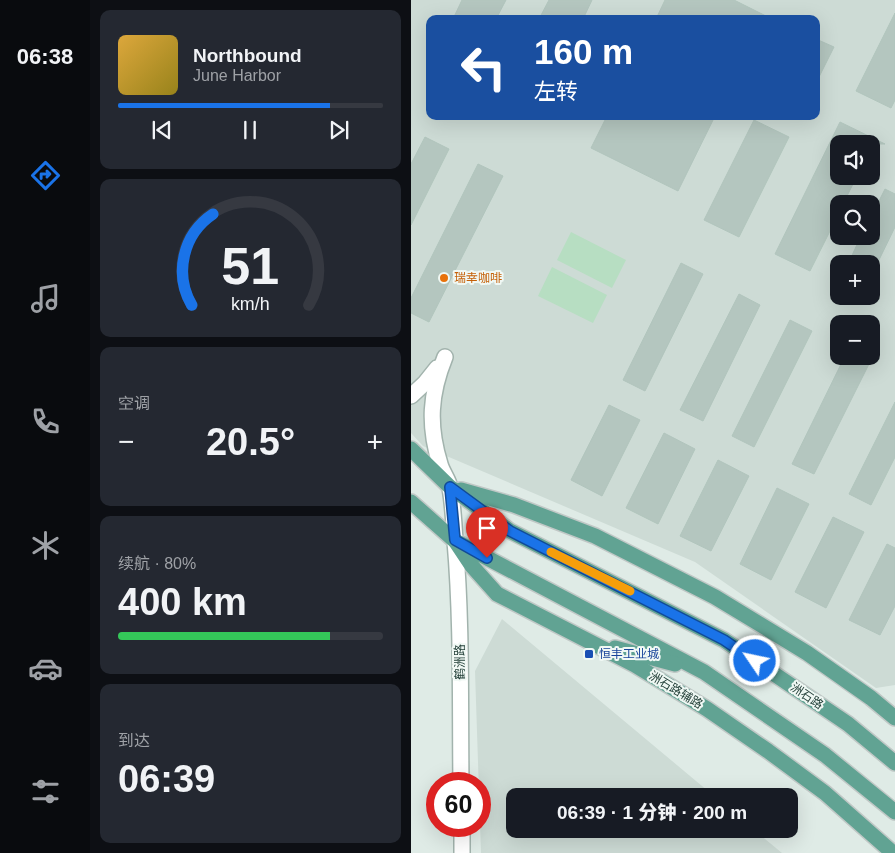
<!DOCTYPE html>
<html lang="zh">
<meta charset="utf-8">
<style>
:root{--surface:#171b24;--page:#242831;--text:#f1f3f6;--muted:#9ea1a6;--line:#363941;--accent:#1a73e8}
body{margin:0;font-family:Helvetica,"Noto Sans SC",sans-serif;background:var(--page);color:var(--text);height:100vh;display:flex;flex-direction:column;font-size:19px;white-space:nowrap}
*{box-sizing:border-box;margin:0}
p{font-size:16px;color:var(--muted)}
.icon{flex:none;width:28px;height:28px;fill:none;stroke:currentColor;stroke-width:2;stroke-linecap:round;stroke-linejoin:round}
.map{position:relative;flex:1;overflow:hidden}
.details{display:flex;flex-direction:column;gap:10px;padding:10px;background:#0d0f14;width:321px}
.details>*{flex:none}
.top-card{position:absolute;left:15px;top:15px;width:394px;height:105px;border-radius:10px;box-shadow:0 5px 20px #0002;background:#1a4fa0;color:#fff;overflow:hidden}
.fabs{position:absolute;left:419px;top:135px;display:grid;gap:10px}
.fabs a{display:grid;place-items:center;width:50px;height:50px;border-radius:10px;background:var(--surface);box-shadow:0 5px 20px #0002;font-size:25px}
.speed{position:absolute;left:15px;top:772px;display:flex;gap:10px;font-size:25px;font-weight:700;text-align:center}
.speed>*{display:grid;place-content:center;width:65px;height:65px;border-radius:50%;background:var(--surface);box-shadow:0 5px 20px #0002;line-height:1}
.speed .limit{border:8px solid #d22;background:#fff;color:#111}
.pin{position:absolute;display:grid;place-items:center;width:42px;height:42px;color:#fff;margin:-51px -21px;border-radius:50% 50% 50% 0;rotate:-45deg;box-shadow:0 0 5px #0007}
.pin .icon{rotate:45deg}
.me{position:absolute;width:55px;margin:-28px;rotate:304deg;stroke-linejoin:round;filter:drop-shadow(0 0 4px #0008)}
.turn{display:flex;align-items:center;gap:18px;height:105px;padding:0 25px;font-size:22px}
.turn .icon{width:65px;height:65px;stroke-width:2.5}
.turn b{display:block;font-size:35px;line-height:42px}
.big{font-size:38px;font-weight:800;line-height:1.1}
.details .tile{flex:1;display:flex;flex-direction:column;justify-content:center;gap:8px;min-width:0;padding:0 18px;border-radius:10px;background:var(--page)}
.details .dial{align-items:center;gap:0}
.dial svg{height:130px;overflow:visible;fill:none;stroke:var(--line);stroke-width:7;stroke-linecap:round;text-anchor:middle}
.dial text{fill:var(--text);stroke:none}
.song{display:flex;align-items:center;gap:15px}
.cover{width:60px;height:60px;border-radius:8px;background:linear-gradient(135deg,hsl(40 70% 55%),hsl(50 70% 35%))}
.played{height:5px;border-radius:2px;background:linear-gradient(90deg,var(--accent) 80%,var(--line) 80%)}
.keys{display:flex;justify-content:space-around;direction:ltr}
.heat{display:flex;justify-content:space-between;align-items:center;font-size:28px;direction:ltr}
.charge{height:8px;border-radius:4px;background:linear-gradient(90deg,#34c759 80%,var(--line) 0)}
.trip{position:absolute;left:95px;top:788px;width:292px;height:50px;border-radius:10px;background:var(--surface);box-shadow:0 5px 20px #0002;font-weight:800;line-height:50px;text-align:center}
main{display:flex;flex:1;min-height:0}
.tabs{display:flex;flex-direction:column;width:90px;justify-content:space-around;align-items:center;background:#090b0e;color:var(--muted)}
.tabs .icon{width:35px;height:35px}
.tabs .selected{color:var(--accent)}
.tabs b{font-size:22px;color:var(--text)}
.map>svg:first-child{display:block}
</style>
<main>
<nav class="tabs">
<b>06:38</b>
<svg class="icon selected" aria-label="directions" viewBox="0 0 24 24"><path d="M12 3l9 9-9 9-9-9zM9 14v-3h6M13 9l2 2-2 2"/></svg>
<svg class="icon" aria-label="music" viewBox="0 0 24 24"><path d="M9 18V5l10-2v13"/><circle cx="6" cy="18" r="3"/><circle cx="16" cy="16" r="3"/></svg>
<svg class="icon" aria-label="phone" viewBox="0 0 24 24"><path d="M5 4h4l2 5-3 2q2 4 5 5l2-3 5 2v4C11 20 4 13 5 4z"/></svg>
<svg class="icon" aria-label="climate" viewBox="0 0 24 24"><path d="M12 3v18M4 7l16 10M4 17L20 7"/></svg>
<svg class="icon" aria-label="car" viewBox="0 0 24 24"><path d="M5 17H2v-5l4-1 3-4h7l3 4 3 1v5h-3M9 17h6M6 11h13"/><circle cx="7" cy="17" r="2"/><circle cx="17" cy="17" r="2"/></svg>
<svg class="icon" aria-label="filters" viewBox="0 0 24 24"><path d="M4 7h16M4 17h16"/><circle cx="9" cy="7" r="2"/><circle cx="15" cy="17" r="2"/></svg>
</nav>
<section class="details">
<div class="tile">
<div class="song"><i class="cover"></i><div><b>Northbound</b><p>June Harbor</p></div></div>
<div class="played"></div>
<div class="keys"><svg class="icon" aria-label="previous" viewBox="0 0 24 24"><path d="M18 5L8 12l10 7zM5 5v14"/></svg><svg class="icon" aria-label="pause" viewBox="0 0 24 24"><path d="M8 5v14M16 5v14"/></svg><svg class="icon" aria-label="next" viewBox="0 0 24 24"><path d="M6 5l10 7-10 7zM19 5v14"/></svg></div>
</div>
<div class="tile dial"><svg viewBox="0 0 100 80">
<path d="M14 69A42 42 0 1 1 86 69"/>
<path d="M14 69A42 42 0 0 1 27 13" stroke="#1a73e8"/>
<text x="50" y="56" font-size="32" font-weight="700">51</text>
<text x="50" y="72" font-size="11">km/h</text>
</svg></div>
<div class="tile"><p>空调</p>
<div class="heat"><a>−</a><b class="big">20.5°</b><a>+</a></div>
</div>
<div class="tile"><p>续航 · 80%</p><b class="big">400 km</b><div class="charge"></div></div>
<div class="tile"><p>到达</p><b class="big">06:39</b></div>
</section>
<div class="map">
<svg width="484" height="853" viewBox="0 0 484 853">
<rect width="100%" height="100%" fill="#dfebe6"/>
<g fill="#cddbd5" fill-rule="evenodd">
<path d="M0 0H484V685L465 688 284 562 12 446 0 433ZM19 19H405V116H19ZM428 144H460V176H428ZM428 204H460V236H428ZM428 264H460V296H428ZM428 324H460V356H428Z"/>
<polygon points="91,619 303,796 104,796 104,829 342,829 371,853 70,853 64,671"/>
</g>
<g fill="#b7dec2">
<polygon points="160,232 215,260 201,288 146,260"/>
<polygon points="141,267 196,295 182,323 127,296"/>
</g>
<g fill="#b4c6bf" stroke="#b1c5bd">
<polygon points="51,0 95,0 85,19 42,19"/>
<polygon points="138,0 181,0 172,19 128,19"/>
<polygon points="254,0 323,0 361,19 245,19"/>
<polygon points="484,13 484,100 480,108 445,91"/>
<polygon points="405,39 423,47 405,83"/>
<polygon points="196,116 304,116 267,191 180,148"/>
<polygon points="343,120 378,137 328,237 293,220"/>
<polygon points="429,122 474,144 428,144 428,176 446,176 432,204 428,204 428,213 399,271 364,254"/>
<polygon points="14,137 38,149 0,225 0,164"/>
<polygon points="67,164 92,176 18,322 0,313 0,298"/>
<polygon points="474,189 484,194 484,227 466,264 437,264 450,236 460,236 460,217"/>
<polygon points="270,263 292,274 234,391 212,380"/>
<polygon points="328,294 349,305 292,421 269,410"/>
<polygon points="379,320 401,331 343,447 321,436"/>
<polygon points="434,356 462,356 403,474 381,464"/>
<polygon points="484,402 484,457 460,505 438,494"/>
<polygon points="198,405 229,420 191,496 160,480"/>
<polygon points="253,433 284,449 247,524 215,508"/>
<polygon points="307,460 338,476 300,551 269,536"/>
<polygon points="366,488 398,504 360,580 329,564"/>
<polygon points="422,517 453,532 415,608 384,592"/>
<polygon points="476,544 484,548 484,606 469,635 438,620"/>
</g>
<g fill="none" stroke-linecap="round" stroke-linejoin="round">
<defs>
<g id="minor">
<path d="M34 357C19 394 17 425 29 464 31 472 38 480 39 488 42 505 43 524 44 541 51 622 49 703 50 784"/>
<polyline points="0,396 14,383 26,368"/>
<polyline points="51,826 51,853"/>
</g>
<g id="major">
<polyline points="0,449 39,487 99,531 313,640 437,724 484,763"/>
<polyline points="50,490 103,505 184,536 304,597 396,653 460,698 484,718"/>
<polyline points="0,502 44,541 293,672 414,755 484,812"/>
<polyline points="45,542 61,566 86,594 224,665 296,709 357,751 414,793 482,853"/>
<polyline points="204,648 264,664"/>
</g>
</defs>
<use href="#minor" stroke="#a2b3ad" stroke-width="18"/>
<use href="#major" stroke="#c0c8c6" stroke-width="18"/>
<use href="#minor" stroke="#fff" stroke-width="15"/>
<use href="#major" stroke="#61a393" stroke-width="15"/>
</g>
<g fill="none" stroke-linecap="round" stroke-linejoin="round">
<defs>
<polyline id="route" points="76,558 44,540 39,487 99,531 313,640 344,661"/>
</defs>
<use href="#route" stroke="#114b97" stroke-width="12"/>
<use href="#route" stroke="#1a73e8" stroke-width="9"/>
<polyline stroke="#f59e0b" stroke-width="9" points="140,552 219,591"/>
</g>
<circle fill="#e8710a" stroke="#f0f8f4" stroke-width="2" cx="33" cy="278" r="5"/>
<rect fill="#1a4fb4" stroke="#f0f8f4" stroke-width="2" x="173" y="649" width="10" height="10" rx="2.5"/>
<g text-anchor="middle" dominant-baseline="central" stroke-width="4" stroke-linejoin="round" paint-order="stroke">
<g font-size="12" fill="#c56008" stroke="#f0f8f4" text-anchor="start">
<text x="43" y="278">瑞幸咖啡</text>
</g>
<g font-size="12" fill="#164399" stroke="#f0f8f4" text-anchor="start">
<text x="188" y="654">恒丰工业城</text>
</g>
<g font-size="12" fill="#1f3c35" stroke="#f0f8f4">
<text transform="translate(49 662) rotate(-90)">鹤洲路</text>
<text transform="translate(265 690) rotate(31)">洲石路辅路</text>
<text transform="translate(396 696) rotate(34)">洲石路</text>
</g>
</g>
</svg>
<div class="fabs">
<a><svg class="icon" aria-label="sound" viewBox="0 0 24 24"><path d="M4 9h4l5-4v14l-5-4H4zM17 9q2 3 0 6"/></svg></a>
<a><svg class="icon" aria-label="search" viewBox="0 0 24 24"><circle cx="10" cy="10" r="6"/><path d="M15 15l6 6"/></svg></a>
<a>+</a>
<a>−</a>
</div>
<div class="speed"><div class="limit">60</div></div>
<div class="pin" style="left:76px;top:558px;background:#d93025"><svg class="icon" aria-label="arrive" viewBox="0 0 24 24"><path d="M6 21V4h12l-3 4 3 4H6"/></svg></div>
<svg class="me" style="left:344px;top:661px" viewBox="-20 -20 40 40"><circle r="17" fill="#1a73e8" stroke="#fff" stroke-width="3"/><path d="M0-11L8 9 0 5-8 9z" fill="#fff"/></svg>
<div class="trip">06:39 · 1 分钟 · 200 m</div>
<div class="top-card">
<div class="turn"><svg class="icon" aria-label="left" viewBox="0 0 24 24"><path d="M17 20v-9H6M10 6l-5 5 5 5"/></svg><div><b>160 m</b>左转</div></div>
</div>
</div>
</main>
